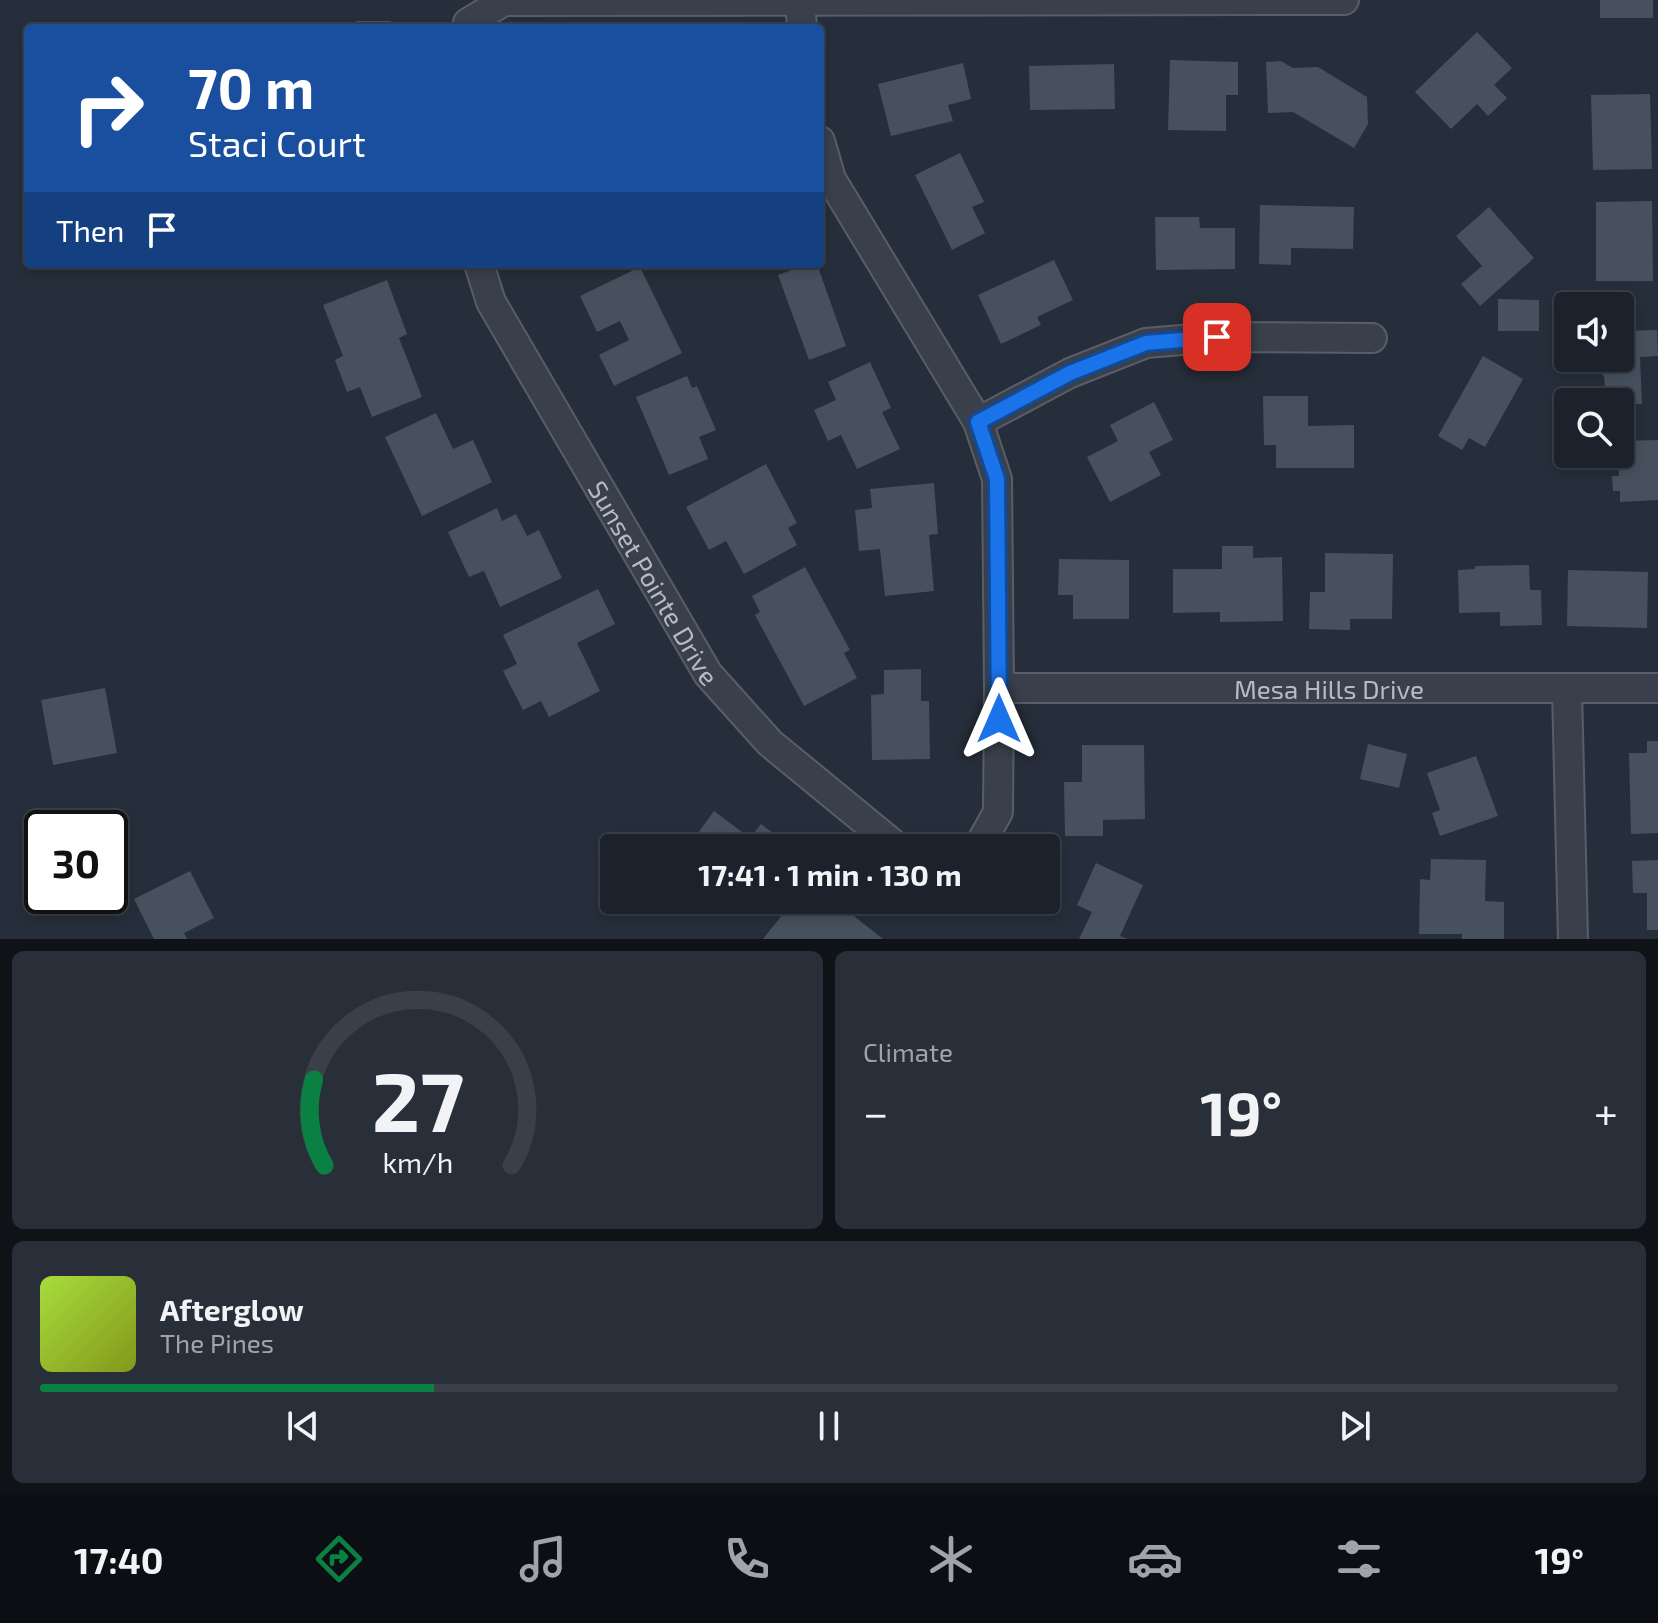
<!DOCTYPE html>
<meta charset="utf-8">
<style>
:root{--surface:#1c222c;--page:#292f38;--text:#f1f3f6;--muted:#a0a4a9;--line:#3a3f48;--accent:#0b8043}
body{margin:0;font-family:"Exo 2",sans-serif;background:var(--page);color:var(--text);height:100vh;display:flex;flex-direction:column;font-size:30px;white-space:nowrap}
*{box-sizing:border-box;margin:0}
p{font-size:26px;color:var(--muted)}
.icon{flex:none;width:44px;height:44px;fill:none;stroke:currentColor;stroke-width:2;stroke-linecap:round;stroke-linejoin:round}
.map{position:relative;height:939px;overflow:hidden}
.drawer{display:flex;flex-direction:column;gap:12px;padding:12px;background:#0f1318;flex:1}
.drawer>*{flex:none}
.hud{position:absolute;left:24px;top:24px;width:800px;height:244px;border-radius:8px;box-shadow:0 4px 12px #0003,0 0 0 2px var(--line);background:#1a4fa0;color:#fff;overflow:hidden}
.fabs{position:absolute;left:1554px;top:292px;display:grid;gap:16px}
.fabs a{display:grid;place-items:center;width:80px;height:80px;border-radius:8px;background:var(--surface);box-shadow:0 4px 12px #0003,0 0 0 2px var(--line);font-size:40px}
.speed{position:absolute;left:24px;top:810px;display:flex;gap:16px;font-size:40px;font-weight:700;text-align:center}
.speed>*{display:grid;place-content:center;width:104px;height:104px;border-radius:50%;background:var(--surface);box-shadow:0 4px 12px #0003,0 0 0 2px var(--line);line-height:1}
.speed .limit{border:4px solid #111;border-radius:12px;background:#fff;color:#111}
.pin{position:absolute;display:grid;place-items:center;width:68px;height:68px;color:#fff;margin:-34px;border-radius:16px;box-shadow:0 4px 12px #0006}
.me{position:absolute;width:88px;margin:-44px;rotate:0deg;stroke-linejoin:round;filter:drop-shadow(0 0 6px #0008)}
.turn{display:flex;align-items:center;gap:28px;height:168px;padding:0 32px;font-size:36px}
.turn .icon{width:104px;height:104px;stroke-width:2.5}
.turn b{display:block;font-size:56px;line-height:68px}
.then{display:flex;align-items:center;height:76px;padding:0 32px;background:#0003;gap:16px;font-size:30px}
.big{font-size:60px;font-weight:700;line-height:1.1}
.drawer .widget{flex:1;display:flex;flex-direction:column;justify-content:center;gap:12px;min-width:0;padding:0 28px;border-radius:12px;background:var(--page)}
.drawer .dial{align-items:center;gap:0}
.dial svg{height:208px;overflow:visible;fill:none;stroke:var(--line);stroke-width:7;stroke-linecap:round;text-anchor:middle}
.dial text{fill:var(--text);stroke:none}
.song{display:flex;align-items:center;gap:24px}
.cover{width:96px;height:96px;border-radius:12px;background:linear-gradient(135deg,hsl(80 70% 55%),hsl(70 70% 35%))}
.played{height:8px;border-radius:4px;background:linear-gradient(90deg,var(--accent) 25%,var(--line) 25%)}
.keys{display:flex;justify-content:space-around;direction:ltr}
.heat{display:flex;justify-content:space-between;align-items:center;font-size:44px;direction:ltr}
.drawer .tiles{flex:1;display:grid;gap:12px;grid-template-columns:1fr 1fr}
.widget:last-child{grid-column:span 2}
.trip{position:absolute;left:600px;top:834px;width:460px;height:80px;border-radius:8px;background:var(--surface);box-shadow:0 4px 12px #0003,0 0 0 2px var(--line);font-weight:700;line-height:80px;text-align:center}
.dock{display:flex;height:128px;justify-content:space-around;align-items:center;background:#0b0e12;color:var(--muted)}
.dock .icon{width:56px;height:56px}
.dock .current{color:var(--accent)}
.dock b{font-size:36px;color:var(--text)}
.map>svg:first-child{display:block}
</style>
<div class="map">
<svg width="1658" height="939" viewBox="0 0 1658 939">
<rect width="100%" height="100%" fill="#252e3a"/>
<g fill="#47515e">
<rect x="1600" y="0" width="53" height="18"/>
<rect x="356" y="21" width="35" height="7"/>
<polygon points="1477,32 1512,68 1494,85 1507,98 1488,116 1477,104 1451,129 1415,92"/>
<polygon points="1170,60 1238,62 1238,95 1226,95 1226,131 1168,130"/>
<polygon points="1281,61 1293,68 1318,67 1367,97 1368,124 1354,148 1293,112 1268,113 1266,62"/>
<polygon points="963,63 971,99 948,105 953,121 891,136 878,84"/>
<polygon points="1114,64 1115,109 1030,110 1029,66"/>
<polygon points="1650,94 1652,169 1593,170 1591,95"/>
<polygon points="960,153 984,202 972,207 985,233 952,250 915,175"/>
<polygon points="1652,201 1653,281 1596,281 1596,202"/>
<polygon points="1260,205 1354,207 1353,249 1291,248 1291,265 1259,264"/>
<polygon points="1489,207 1534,258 1480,306 1461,284 1482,266 1456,236"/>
<polygon points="1155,217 1199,217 1200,228 1235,228 1235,269 1156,270"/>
<polygon points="1054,260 1073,300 1037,317 1041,325 1001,344 978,295"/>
<polygon points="808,264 817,264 846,346 809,360 778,275"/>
<polygon points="640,267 682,353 614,386 599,355 629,340 620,321 597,332 580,296"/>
<polygon points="387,280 407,334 399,338 422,397 372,417 360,387 347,392 335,360 343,356 323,305"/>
<polygon points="1498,299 1539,300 1539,331 1498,331"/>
<polygon points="1657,330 1658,356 1640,357 1642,404 1620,404 1620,402 1606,402 1604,376 1589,365 1589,358 1620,358 1620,331"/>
<polygon points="1483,356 1523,379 1485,447 1469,438 1462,450 1438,436"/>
<polygon points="870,362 891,408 882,412 900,449 857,469 841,435 828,441 814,410 836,400 828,382"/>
<polygon points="687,376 692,388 697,386 716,430 699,437 708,459 669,475 636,397"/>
<polygon points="1263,396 1308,396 1308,426 1354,425 1354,468 1276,468 1276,445 1264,445"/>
<polygon points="1154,402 1173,440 1149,452 1161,475 1110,502 1087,457 1118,441 1110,425"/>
<polygon points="436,413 453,449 473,440 492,482 422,516 385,437"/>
<polygon points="1658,440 1658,500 1620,502 1620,491 1613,491 1612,476 1619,476 1618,454 1620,454 1620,441"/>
<polygon points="766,464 797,523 788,528 797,545 744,574 726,541 709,550 686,507"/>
<polygon points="934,483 938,534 929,535 934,591 885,596 880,549 859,551 855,510 872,508 870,489"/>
<polygon points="497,508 502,521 516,514 527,536 539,530 562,578 500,607 484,571 469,577 448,532"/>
<polygon points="1222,546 1253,546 1253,558 1282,557 1283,621 1220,622 1220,612 1173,613 1173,569 1222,569"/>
<polygon points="1325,553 1393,554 1392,619 1350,619 1350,630 1309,629 1310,592 1325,592"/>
<polygon points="1059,559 1129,560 1129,619 1073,619 1073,595 1058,595"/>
<polygon points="1529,565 1530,590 1541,590 1542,625 1500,626 1500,612 1459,613 1458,570 1475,569 1475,566"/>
<polygon points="805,567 850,650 844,653 857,678 804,706 755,615 760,612 752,596"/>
<polygon points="1568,570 1648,572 1647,628 1567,626"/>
<polygon points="598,589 615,624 577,643 600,691 549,717 541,701 523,710 503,671 517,664 503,635"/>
<polygon points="921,669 921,701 929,701 930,759 872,760 871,695 884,694 884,670"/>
<polygon points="105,688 117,753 53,765 41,700"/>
<polygon points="1647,741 1658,741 1658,833 1631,834 1629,753 1647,753"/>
<polygon points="1368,744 1407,754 1399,788 1360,779"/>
<polygon points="1082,745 1144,745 1145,819 1103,820 1103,836 1065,836 1064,782 1082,782"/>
<polygon points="1476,756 1498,816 1440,836 1432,813 1440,810 1427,773"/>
<polygon points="714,811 750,838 761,824 793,848 687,848"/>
<polygon points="1431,859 1486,860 1485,901 1504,902 1504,939 1462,939 1462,934 1419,934 1420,879 1430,880"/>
<polygon points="1658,860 1658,930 1647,930 1647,893 1633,893 1632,861"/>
<polygon points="1096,863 1143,885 1120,936 1128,939 1079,939 1092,912 1077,905"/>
<polygon points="190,871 214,918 184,933 187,939 154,939 134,899"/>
<polygon points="719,900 753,900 741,916"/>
<polygon points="794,900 855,900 858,903 850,913 883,939 763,939"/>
</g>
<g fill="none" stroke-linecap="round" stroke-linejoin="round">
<defs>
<g id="minor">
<polyline points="800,0 802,28"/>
<polyline points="467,28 468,23 504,1 1344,0"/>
<polyline points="820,141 831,179 978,422 997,479 999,688 998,812 978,848"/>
<path id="s1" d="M479 264 491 302 708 674 770 743 898 848"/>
<polyline points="978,422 1070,373 1146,343 1217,337 1372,338"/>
<path id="s2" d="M999 688H1658"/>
<polyline points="1567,689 1573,939"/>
</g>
</defs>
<use href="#minor" stroke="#575e69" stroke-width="32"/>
<use href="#minor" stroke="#39404b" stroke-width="28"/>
</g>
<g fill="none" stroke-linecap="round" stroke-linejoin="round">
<defs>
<polyline id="route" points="999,719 997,479 978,422 1070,373 1146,343 1217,337"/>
</defs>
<use href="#route" stroke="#114b97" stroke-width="20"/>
<use href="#route" stroke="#1a73e8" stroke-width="14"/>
</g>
<g text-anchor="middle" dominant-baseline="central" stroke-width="8" stroke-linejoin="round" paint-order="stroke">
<g font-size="26" fill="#b4bbc6" stroke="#1e252f">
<text stroke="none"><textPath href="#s1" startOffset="364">Sunset Pointe Drive</textPath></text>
<text stroke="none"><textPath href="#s2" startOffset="330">Mesa Hills Drive</textPath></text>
</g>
</g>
</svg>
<div class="fabs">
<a><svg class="icon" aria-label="sound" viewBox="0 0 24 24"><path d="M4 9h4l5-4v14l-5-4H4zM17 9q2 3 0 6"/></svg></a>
<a><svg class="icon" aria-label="search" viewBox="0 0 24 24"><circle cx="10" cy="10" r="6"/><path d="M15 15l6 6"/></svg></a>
</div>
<div class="speed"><div class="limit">30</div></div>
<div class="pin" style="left:1217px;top:337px;background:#d93025"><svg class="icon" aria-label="arrive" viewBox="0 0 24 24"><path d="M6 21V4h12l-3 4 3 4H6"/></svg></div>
<svg class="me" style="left:999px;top:719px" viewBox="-20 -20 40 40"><path d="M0-17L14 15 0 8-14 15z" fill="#1a73e8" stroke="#fff" stroke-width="4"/></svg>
<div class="trip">17:41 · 1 min · 130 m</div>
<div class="hud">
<div class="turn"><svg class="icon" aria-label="right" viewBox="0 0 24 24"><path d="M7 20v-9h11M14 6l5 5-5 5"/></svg><div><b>70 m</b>Staci Court</div></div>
<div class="then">Then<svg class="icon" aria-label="arrive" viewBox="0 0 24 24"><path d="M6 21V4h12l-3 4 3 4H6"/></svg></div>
</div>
</div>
<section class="drawer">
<div class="tiles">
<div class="widget dial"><svg viewBox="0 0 100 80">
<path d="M14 69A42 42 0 1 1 86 69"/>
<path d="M14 69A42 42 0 0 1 10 36" stroke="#0b8043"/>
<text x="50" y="56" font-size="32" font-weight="700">27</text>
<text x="50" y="72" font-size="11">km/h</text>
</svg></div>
<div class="widget"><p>Climate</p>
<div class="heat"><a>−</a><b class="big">19°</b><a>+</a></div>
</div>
<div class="widget">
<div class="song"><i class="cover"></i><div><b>Afterglow</b><p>The Pines</p></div></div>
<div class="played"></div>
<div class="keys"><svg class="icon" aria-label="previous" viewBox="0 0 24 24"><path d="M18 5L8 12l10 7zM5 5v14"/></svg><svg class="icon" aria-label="pause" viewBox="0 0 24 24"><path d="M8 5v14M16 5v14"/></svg><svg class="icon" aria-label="next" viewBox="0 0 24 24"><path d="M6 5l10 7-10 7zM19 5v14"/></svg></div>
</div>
</div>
</section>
<nav class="dock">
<b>17:40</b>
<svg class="icon current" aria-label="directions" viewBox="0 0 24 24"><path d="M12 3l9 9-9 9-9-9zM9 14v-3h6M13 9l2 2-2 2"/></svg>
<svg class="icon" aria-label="music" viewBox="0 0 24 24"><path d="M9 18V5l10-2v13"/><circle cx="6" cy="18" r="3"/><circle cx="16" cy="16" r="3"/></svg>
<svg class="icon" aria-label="phone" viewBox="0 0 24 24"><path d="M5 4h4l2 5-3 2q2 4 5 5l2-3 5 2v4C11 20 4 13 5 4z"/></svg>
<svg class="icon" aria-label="climate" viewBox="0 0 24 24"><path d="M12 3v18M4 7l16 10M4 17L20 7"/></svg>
<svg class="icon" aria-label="car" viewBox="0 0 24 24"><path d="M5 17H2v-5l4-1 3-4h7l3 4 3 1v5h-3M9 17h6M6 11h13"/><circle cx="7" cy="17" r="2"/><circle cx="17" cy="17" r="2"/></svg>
<svg class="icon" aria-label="filters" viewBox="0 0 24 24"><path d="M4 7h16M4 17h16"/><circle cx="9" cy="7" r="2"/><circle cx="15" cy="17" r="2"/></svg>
<b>19°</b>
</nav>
